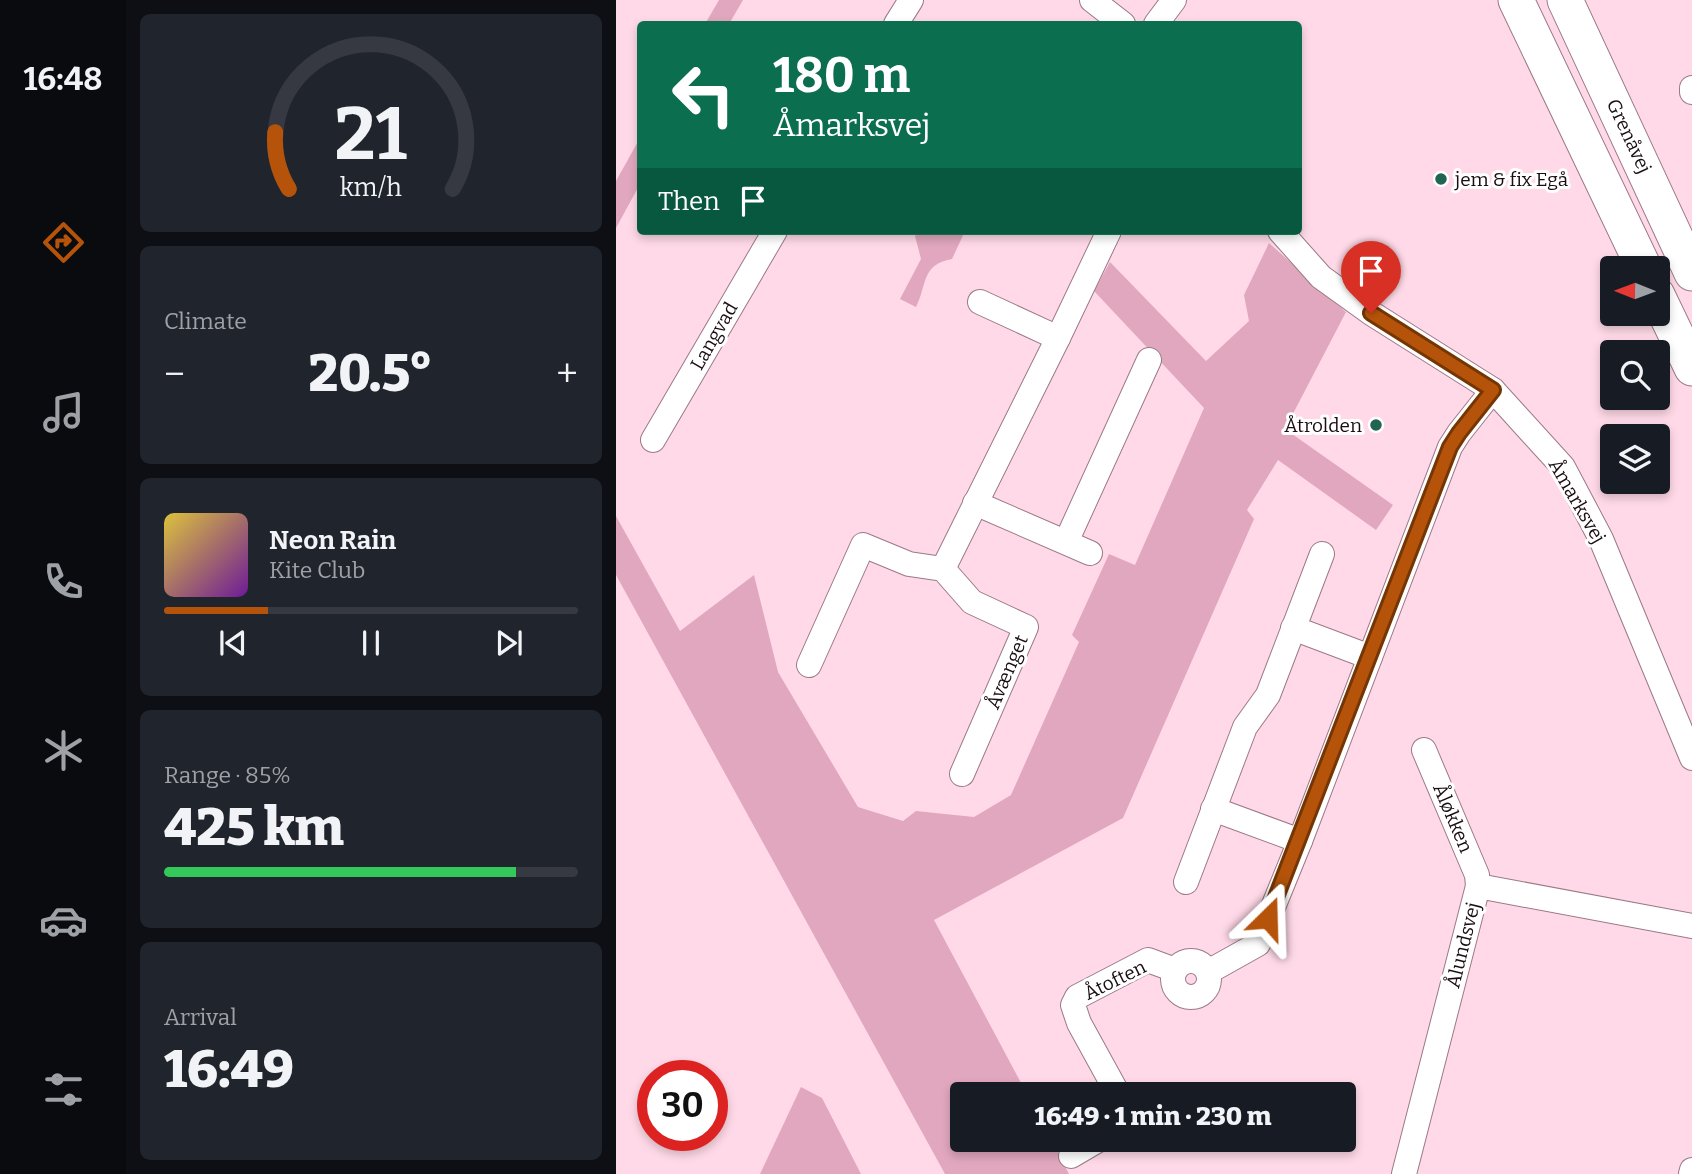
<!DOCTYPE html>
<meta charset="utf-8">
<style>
:root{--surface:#171b24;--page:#20242c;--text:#f1f3f6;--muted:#9ea1a6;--line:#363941;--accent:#b45309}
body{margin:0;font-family:Bitter,serif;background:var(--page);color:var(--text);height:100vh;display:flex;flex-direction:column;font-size:26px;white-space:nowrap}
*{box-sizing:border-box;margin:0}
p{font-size:23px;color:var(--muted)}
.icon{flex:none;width:38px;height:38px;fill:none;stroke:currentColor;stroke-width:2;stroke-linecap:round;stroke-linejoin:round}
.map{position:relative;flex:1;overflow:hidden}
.side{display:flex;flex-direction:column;gap:14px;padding:14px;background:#0d0f14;width:490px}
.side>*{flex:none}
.banner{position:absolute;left:21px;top:21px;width:665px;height:214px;border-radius:7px;box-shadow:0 4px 10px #0003;background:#0b6e4f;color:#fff;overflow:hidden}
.needle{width:46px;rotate:271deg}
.tools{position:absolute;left:984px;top:256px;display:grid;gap:14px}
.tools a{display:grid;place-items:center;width:70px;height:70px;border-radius:7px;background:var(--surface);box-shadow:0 4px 10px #0003;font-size:35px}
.speed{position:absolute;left:21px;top:1060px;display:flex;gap:14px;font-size:35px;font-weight:700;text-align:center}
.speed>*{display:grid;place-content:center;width:91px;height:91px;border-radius:50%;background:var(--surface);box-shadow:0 4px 10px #0003;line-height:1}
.speed .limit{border:10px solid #d22;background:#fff;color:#111}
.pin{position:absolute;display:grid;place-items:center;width:60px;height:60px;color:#fff;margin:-72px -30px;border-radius:50% 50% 50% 0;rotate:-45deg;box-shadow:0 0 7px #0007}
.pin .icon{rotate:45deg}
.me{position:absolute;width:77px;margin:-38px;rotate:22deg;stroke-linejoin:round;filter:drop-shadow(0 0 5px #0008)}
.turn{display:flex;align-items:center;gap:24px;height:147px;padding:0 21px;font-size:32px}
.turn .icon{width:91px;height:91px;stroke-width:2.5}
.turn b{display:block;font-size:49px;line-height:60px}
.then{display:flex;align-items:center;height:66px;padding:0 21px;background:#0003;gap:14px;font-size:26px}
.big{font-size:52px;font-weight:800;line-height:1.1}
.side .tile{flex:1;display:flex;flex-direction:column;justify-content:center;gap:10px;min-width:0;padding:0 24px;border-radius:10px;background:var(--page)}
.side .dial{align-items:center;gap:0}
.dial svg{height:182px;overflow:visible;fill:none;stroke:var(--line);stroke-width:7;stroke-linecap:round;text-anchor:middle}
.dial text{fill:var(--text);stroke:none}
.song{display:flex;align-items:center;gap:21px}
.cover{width:84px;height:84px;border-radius:10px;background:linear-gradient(135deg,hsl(50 70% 55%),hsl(280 70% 35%))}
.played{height:7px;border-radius:4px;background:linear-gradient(90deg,var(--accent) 25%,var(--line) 25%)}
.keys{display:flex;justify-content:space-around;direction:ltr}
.heat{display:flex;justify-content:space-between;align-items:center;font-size:38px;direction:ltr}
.charge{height:10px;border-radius:5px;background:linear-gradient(90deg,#34c759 85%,var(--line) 0)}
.trip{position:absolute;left:334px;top:1082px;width:406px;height:70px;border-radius:7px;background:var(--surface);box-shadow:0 4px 10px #0003;font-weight:800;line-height:70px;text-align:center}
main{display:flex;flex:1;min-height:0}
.menu{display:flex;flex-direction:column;width:126px;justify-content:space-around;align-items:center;background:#090b0e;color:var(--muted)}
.menu .icon{width:49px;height:49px}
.menu .selected{color:var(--accent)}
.menu b{font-size:32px;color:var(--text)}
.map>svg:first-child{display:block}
</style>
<main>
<nav class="menu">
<b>16:48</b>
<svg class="icon selected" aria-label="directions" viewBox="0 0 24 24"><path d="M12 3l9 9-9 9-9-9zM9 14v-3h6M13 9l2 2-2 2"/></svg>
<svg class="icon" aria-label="music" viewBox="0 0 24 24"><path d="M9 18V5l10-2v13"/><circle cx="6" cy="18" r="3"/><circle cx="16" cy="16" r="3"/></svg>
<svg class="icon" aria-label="phone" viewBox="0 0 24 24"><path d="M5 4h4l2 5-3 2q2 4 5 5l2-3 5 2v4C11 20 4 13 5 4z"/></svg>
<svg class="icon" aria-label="climate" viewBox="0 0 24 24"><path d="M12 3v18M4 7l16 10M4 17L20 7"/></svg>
<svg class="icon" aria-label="car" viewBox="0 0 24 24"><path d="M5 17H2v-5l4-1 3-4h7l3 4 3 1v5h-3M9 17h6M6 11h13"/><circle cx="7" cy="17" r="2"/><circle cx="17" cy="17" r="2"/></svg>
<svg class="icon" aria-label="filters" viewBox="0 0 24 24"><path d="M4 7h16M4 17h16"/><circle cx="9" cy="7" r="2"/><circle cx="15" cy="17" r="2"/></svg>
</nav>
<section class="side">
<div class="tile dial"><svg viewBox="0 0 100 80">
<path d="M14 69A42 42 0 1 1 86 69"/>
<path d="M14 69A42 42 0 0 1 8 44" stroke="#b45309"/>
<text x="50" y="56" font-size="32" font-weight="700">21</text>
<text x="50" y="72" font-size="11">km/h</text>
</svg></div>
<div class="tile"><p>Climate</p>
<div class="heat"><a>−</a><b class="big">20.5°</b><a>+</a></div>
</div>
<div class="tile">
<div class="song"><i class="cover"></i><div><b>Neon Rain</b><p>Kite Club</p></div></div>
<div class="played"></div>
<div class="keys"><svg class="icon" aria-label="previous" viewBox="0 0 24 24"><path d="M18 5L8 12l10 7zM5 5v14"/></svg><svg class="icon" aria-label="pause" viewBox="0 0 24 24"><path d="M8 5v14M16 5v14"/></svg><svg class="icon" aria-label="next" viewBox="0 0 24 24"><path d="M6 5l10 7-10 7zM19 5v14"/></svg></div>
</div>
<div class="tile"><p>Range · 85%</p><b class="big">425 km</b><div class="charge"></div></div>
<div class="tile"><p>Arrival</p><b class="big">16:49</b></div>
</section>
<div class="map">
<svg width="1076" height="1174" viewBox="0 0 1076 1174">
<rect width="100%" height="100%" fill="#ffd9e7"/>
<g fill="#e1a7be">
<polygon points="103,0 127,0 113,24 89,24"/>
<polygon points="24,138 24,184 0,228 0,181"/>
<path d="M302 231H349L336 259C305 264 311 286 300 307L284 299 305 259 299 236Z"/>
<polygon points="653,243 730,312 669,429 777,505 760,530 662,460 631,510 638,519 507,818 318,920 411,1094 346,1094 346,1139 435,1139 453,1174 329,1174 0,575 0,516 64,631 138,575 162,672 242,807 287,821 300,811 358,817 395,795 463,642 456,635 493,554 519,565 588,408 478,291 494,262 590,361 633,321 628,295"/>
<polygon points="185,1087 206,1098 245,1174 144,1174"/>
</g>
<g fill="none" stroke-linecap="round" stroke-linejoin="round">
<defs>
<g id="minor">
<polyline points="476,0 507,24"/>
<polyline points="280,24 295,0"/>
<polyline points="540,24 558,0"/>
<polyline points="1076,88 1076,92"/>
<polyline points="664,231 705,277 755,313 877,390 947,467 985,539 1076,758"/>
<polyline points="364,302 442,338"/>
<polyline points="37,440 159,231"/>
<polyline points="359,503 474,553"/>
<polyline points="450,542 533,360"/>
<polyline points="327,569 442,338 493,231"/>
<polyline points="677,628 754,657"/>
<polyline points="193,665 247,545 293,564 327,569 356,602 410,627 346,774"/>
<polyline points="808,750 861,875 862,886"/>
<polyline points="597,809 684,841"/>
<polyline points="570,882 629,727 652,695 706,554"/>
<circle cx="575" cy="979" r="18"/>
<polyline points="592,972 642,944 684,841 834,447 843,433 877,390"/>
<polyline points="502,1094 463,1023 457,1005 461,997 532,960 559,970"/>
<polyline points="455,1156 484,1139"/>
<polyline points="788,1174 862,886 1076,926"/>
<polyline points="1075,1174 1076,1170"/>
</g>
<g id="secondary">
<polyline points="900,0 1028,268"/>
<polyline points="949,0 1076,273"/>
<polyline points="1041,295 1076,368"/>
</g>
</defs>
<use href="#minor" stroke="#9b7987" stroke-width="26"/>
<use href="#secondary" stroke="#9b7987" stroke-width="37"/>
<use href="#minor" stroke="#fff" stroke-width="24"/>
<use href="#secondary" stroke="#fff" stroke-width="35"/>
</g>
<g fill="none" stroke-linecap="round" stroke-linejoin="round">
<defs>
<polyline id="route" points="652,918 834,447 843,433 877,390 755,313"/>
</defs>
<use href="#route" stroke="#753606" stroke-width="18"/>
<use href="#route" stroke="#b45309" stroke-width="12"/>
</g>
<g fill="#226453" stroke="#fff" stroke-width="2.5">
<circle cx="825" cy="179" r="7"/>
<circle cx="760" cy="425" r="7"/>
</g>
<g text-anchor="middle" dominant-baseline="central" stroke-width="6" stroke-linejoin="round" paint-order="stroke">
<g font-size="19" fill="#190d12" stroke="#fff">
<text transform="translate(1013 136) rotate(65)">Grenåvej</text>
<text transform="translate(98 336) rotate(-60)">Langvad</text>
<text transform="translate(961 501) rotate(60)">Åmarksvej</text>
<text transform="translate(391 672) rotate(-67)">Åvænget</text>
<text transform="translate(837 818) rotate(67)">Åløkken</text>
<text transform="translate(847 945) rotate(-76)">Ålundsvej</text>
<text transform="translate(499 980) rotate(-26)">Åtoften</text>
</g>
<g font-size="19" fill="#190d12" stroke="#fff" text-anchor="start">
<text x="839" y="179">jem &amp; fix Egå</text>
<text x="746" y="425" text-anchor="end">Åtrolden</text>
</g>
</g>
</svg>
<div class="tools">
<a><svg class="needle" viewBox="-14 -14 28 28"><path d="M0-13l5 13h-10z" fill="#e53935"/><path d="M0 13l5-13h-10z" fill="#9ea1a6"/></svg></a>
<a><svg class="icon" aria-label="search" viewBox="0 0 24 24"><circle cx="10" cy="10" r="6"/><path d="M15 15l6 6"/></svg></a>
<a><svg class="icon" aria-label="layers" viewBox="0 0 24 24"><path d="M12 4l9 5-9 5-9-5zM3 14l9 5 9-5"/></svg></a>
</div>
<div class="speed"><div class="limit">30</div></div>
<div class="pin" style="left:755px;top:313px;background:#d93025"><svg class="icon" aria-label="arrive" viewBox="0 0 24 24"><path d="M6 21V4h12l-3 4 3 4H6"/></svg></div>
<svg class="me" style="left:652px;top:918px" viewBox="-20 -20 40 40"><path d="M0-17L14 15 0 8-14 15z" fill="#b45309" stroke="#fff" stroke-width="4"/></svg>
<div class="trip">16:49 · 1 min · 230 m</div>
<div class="banner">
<div class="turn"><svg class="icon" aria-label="left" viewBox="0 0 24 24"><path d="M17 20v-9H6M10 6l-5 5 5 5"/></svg><div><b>180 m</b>Åmarksvej</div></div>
<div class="then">Then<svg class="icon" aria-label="arrive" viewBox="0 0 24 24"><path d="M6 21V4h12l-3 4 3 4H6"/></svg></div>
</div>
</div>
</main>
